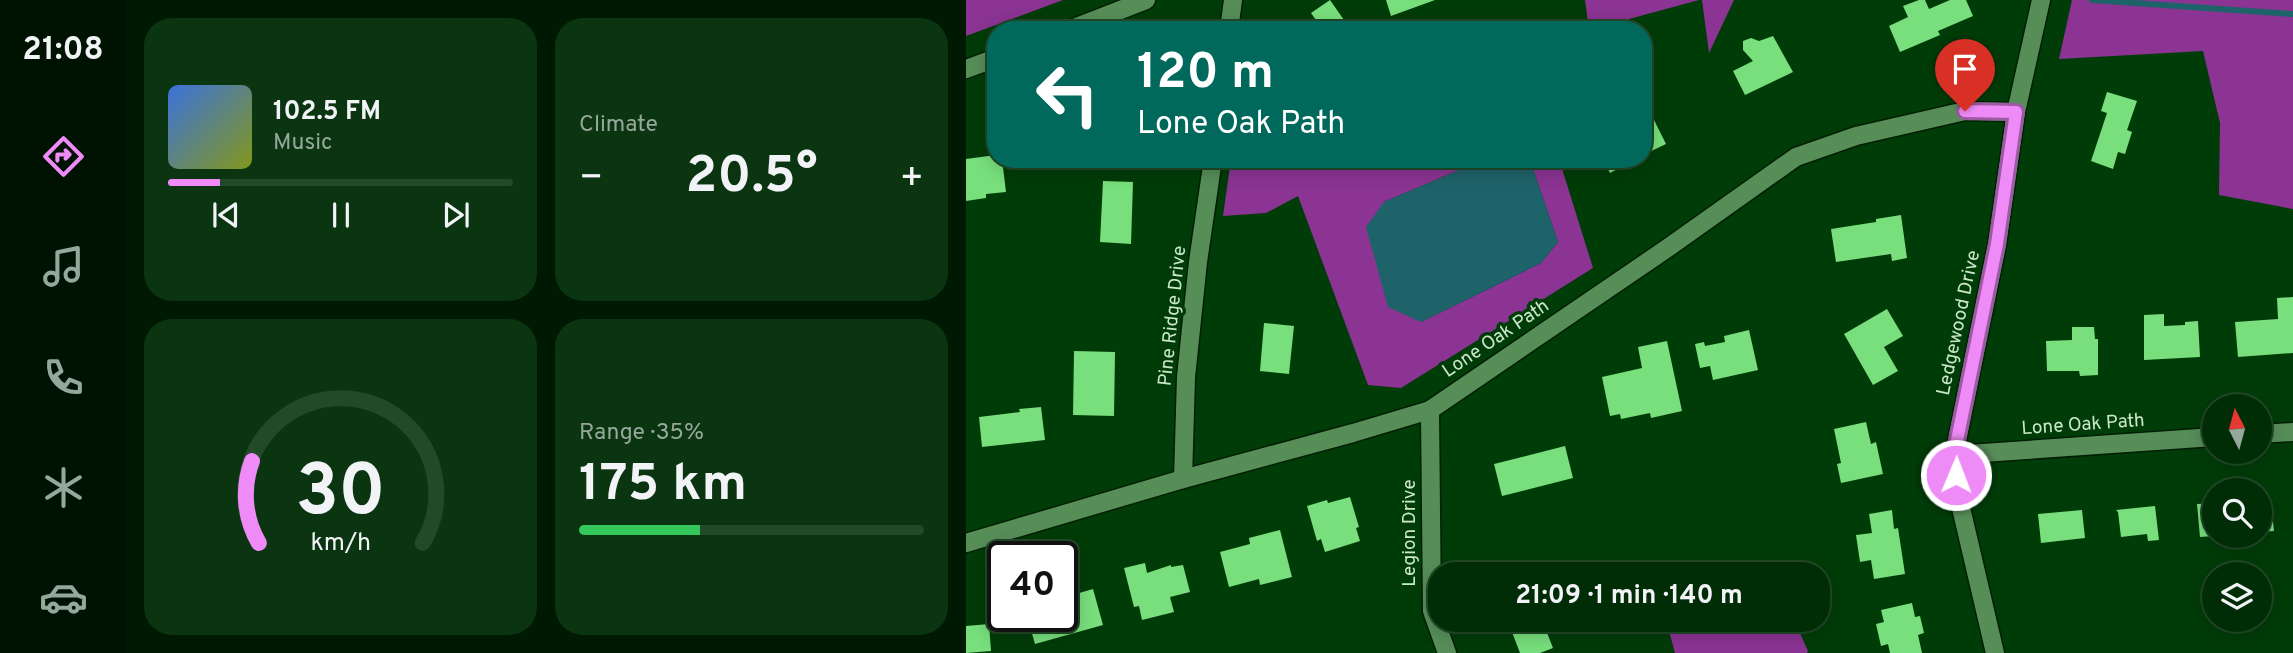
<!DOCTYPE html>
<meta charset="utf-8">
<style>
:root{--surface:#002d06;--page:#0a3510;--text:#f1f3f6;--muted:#95a89b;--line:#224928;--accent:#ef8bf7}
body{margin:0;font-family:Overpass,sans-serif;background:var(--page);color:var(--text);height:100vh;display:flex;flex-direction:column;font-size:26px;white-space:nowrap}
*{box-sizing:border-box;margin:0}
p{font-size:23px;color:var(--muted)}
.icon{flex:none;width:38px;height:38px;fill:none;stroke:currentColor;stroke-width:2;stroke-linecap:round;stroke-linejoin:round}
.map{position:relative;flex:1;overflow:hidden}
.side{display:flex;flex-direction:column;gap:18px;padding:18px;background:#001903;width:840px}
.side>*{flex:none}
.banner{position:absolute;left:21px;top:21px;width:665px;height:147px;border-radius:28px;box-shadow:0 4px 18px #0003,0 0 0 2px var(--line);background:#00695c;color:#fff;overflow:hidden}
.needle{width:46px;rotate:354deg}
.tools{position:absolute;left:1236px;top:394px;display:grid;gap:14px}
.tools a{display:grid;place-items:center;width:70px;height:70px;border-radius:50%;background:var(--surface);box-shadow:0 4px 18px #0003,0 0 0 2px var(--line);font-size:35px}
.speed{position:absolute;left:21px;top:541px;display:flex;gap:14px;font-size:35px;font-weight:700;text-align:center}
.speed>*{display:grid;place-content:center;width:91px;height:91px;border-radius:50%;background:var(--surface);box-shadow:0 4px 18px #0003,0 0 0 2px var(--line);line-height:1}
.speed .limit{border:4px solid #111;border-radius:10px;background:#fff;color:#111}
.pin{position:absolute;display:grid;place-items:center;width:60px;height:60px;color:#fff;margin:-72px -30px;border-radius:50% 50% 50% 0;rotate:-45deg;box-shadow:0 0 7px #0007}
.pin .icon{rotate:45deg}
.me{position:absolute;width:77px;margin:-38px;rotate:1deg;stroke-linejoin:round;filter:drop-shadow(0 0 5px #0008)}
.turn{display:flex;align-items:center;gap:24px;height:147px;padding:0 35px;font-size:32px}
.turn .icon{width:91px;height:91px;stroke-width:2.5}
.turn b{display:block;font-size:49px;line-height:60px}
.big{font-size:52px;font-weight:700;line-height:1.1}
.side .widget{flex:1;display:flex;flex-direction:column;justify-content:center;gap:10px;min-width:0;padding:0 24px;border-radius:28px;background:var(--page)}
.side .dial{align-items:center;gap:0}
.dial svg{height:182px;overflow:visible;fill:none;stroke:var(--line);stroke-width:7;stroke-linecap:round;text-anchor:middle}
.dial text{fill:var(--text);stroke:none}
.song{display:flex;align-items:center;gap:21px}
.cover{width:84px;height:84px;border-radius:10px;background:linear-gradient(135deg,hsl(220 70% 55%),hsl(70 70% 35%))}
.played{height:7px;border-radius:4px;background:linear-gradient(90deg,var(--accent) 15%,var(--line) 15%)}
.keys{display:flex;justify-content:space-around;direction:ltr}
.heat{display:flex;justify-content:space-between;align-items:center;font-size:38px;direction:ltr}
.charge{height:10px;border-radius:5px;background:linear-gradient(90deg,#34c759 35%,var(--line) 0)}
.side .tiles{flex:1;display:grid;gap:18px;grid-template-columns:repeat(2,1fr)}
.trip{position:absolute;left:462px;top:562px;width:402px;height:70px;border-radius:28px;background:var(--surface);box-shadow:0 4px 18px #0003,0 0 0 2px var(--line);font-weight:700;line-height:70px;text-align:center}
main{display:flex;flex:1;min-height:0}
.dock{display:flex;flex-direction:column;width:126px;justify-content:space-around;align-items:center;background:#001202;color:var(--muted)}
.dock .icon{width:49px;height:49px}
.dock .active{color:var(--accent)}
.dock b{font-size:32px;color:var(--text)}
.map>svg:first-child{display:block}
</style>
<main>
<nav class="dock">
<b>21:08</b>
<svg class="icon active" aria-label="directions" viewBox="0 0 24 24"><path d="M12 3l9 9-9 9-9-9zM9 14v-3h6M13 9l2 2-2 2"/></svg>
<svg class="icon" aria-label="music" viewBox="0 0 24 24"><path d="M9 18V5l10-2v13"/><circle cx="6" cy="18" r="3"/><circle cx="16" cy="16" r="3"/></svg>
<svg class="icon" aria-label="phone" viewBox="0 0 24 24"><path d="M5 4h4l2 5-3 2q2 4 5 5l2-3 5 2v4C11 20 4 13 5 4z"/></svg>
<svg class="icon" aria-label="climate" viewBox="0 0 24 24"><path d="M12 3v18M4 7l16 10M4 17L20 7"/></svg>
<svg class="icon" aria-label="car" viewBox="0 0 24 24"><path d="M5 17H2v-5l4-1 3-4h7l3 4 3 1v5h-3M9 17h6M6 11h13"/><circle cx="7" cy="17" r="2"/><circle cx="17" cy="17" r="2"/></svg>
</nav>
<section class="side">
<div class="tiles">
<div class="widget">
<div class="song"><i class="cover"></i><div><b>102.5 FM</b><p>Music</p></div></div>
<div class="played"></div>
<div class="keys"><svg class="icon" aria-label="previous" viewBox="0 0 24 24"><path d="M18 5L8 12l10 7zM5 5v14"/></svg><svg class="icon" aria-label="pause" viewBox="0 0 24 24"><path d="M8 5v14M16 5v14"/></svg><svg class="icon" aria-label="next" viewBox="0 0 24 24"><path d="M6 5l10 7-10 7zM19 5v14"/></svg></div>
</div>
<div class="widget"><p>Climate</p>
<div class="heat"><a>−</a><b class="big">20.5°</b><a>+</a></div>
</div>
<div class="widget dial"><svg viewBox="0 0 100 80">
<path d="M14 69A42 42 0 1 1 86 69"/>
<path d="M14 69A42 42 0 0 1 11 33" stroke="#ef8bf7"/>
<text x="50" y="56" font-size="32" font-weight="700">30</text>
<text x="50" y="72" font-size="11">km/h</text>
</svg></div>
<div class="widget"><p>Range · 35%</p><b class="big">175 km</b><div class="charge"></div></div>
</div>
</section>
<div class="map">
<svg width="1327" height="653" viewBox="0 0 1327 653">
<rect width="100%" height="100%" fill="#003c08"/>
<g fill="#8b3493">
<polygon points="0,0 97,0 0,36"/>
<polygon points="619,0 733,0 663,19 657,30 623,30"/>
<polygon points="736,0 768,0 743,53"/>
<polygon points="1106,0 1327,0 1327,209 1253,195 1254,123 1237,51 1093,59"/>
<polygon points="265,159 519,159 418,202 455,322 575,263 592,242 565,163 560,159 593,159 627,268 435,388 402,385 332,196 300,213 257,216"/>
<polygon points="700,620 828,620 842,651 841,653 709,653"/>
</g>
<polygon fill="#1f636a" points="519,159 560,159 565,163 592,242 575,263 455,322 422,307 400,227 418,202"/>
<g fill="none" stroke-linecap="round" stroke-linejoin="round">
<polyline stroke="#1f636a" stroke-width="6" points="1126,0 1327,14"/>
</g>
<g fill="#78df7c">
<polygon points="364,0 385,30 357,30 345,13"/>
<polygon points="420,0 469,0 425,16"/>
<polygon points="953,0 959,0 963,9 984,0 1000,0 1007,16 972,31 974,35 934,52 923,26 942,17 937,6"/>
<polygon points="441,20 445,30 414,30 414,29"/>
<polygon points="807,36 827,72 779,95 767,71 787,61 777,50 777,41 785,38 793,41"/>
<polygon points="1141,92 1171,101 1161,130 1166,132 1159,154 1152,152 1147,169 1125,161 1141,113 1135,111"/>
<polygon points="685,114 700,144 677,155 677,118"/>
<polygon points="30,155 30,159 36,159 40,192 20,194 20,198 0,201 0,159"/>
<polygon points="637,159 670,159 644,173"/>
<polygon points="137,181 167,182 165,244 134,242"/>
<polygon points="935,215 941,258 926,261 925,254 870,262 865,229 910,222 910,219"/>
<polygon points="1327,297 1327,353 1272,357 1269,322 1312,319 1311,298"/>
<polygon points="921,309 937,336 918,347 932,371 907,385 878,334"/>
<polygon points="1198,314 1198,326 1219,325 1219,322 1232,321 1234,357 1178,360 1178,315"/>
<polygon points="298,323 328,326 323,374 294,371"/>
<polygon points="1106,327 1128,327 1129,339 1132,339 1132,375 1114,376 1113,371 1081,371 1080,341 1106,340"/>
<polygon points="783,330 792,370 747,380 744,366 734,368 729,344 738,342 739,346 759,342 758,336"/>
<polygon points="701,341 716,411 685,418 684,413 655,419 654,414 644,416 636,377 676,368 672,347"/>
<polygon points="108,351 149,352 148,416 107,415"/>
<polygon points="75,407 79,440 16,447 13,417 54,412 53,409"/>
<polygon points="900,422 905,444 910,442 917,474 875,483 871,464 875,463 868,429"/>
<polygon points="599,446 607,478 536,496 528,464"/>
<polygon points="384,497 393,527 390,528 394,541 359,552 355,539 351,541 341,506 361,500 362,503"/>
<polygon points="1305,502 1308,531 1293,532 1293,503"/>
<polygon points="1248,503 1248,536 1234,537 1231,504"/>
<polygon points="1189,506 1193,540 1182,541 1181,534 1155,537 1152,512 1150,510"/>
<polygon points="926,510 928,529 932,528 939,574 908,579 905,560 894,562 890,535 906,533 903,514"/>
<polygon points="1116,510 1119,538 1075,543 1072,514"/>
<polygon points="314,530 326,577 294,585 293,579 263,587 254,552 284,544 283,538"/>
<polygon points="179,563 181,573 205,565 205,567 217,565 224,592 204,597 208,612 176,620 173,606 168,607 158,568"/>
<polygon points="127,589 137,625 69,644 61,616 96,616 96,598"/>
<polygon points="946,603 949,617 954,616 958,633 952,635 956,653 924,653 922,644 915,646 910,624 918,622 915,610"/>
<polygon points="545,620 576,620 587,648 574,653 554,653 546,632 549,630"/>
<polygon points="23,624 25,651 0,653 0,626"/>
</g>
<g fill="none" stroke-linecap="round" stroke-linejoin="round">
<defs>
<g id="minor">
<polyline points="103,30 180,0"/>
<polyline points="263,30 267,0"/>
<polyline points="0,69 30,58"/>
<polyline points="464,410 466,611 481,653"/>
<polyline points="1293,434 1327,432"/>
<polyline points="988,455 1248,437"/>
<polyline points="217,479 220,377 232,262 247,159"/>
<polyline points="0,543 217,479 387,433 464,410 703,247 830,157 890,136 999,111 1050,112"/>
<polyline points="1029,653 992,495 988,455 1031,245 1050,112 1075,0"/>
</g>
</defs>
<use href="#minor" stroke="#031f05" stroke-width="21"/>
<use href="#minor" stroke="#578e58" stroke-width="18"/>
</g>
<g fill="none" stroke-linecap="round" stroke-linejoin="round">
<defs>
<polyline id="route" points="990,475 988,455 1031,244 1050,112 999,111"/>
</defs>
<use href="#route" stroke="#9b5aa1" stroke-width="18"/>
<use href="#route" stroke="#ef8bf7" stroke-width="12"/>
</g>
<g text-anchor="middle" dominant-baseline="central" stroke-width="7" stroke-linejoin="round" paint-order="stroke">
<g font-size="19" fill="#cae7c9" stroke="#003c08">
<text transform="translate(207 316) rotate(-84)">Pine Ridge Drive</text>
<text transform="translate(993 323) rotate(-78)">Ledgewood Drive</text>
<text transform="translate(530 339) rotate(-34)">Lone Oak Path</text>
<text transform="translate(1117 425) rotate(-4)">Lone Oak Path</text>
<text transform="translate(444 533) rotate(-90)">Legion Drive</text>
</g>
</g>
</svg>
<div class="tools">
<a><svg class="needle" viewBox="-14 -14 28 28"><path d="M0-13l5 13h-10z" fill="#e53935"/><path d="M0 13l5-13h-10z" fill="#95a89b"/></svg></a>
<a><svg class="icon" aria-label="search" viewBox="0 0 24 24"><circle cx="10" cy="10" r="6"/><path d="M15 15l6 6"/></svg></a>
<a><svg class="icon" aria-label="layers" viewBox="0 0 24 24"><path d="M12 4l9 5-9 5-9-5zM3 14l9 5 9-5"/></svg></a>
</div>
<div class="speed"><div class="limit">40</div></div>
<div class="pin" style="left:999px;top:111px;background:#d93025"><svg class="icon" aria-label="arrive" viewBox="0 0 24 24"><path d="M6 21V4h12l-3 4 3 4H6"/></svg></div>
<svg class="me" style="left:990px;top:475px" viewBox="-20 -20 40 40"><circle r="17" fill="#ef8bf7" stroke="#fff" stroke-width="3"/><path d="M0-11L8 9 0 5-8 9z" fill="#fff"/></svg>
<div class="trip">21:09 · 1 min · 140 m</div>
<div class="banner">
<div class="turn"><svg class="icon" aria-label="left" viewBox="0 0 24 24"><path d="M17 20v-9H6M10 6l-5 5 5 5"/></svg><div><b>120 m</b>Lone Oak Path</div></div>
</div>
</div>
</main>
